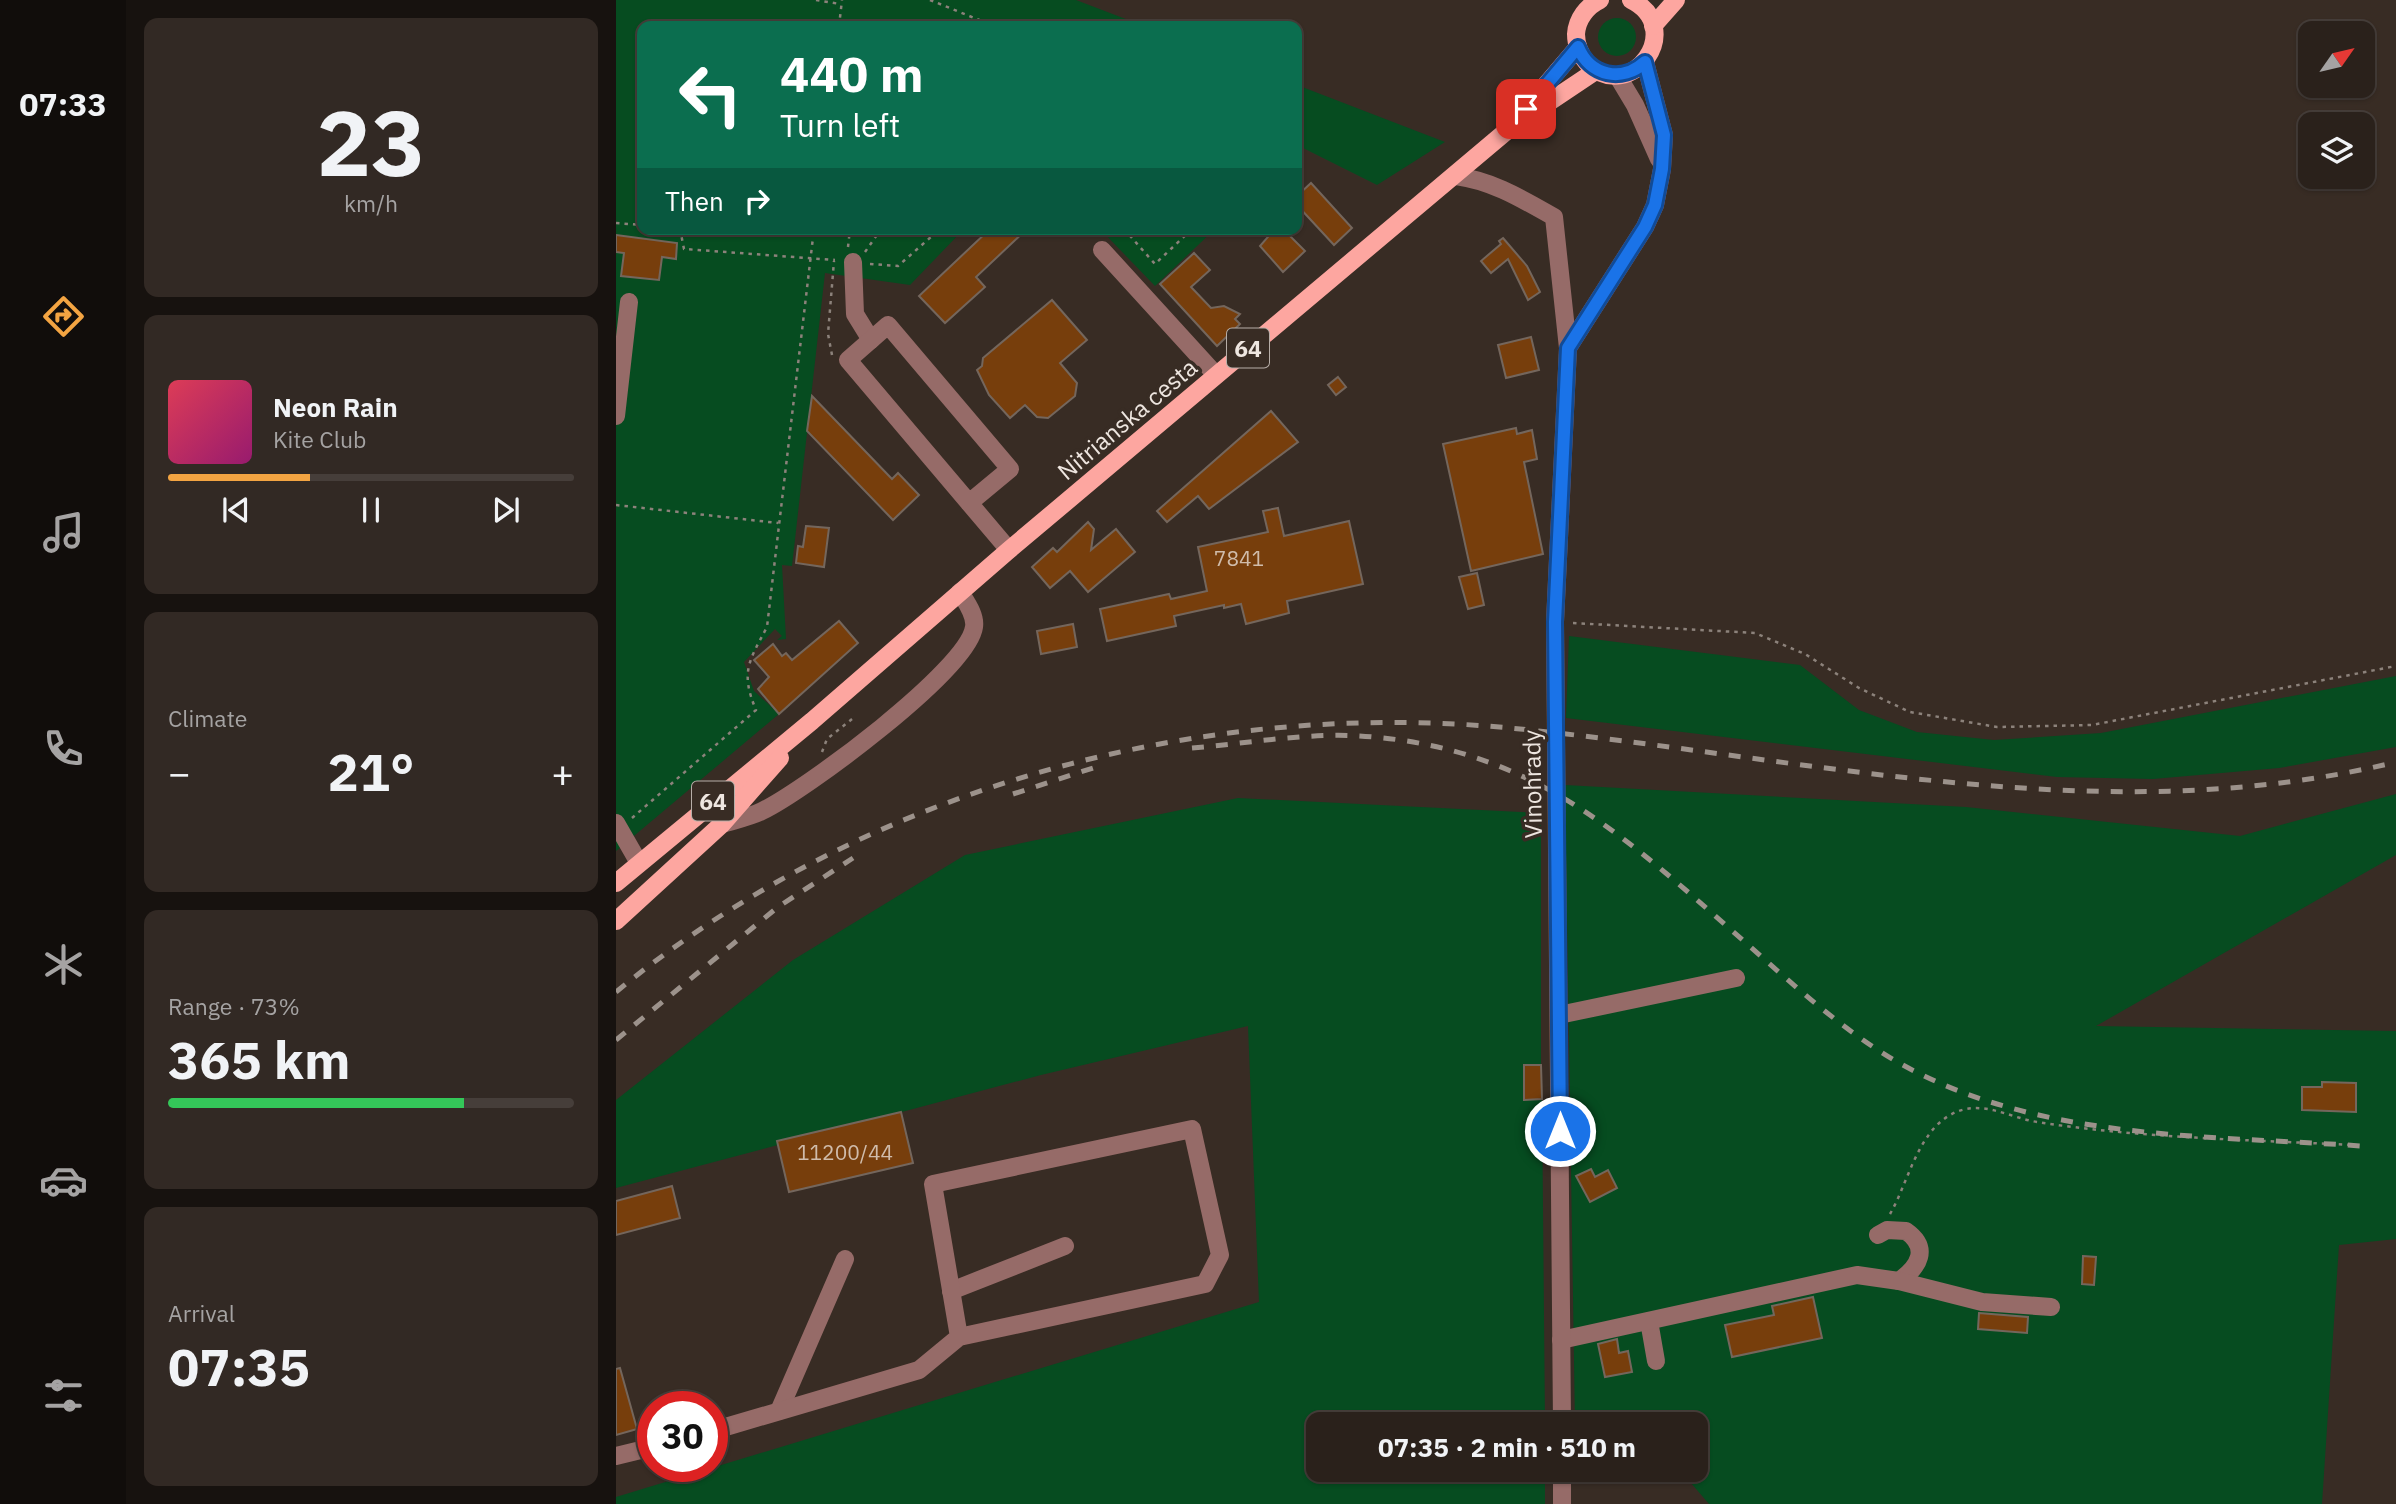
<!DOCTYPE html>
<meta charset="utf-8">
<style>
:root{--surface:#2a211b;--page:#322924;--text:#f1f3f6;--muted:#a5a3a3;--line:#463e3a;--accent:#f3a442}
body{margin:0;font-family:"IBM Plex Sans",sans-serif;background:var(--page);color:var(--text);height:100vh;display:flex;flex-direction:column;font-size:26px;white-space:nowrap}
*{box-sizing:border-box;margin:0}
p{font-size:23px;color:var(--muted)}
.icon{flex:none;width:38px;height:38px;fill:none;stroke:currentColor;stroke-width:2;stroke-linecap:round;stroke-linejoin:round}
.map{position:relative;flex:1;overflow:hidden}
.panel{display:flex;flex-direction:column;gap:18px;padding:18px;background:#17120f;width:490px}
.panel>*{flex:none}
.hud{position:absolute;left:21px;top:21px;width:665px;height:214px;border-radius:14px;box-shadow:0 2px 5px #0004,0 0 0 2px var(--line);background:#0b6e4f;color:#fff;overflow:hidden}
.needle{width:46px;rotate:56deg}
.fabs{position:absolute;left:1682px;top:21px;display:grid;gap:14px}
.fabs a{display:grid;place-items:center;width:77px;height:77px;border-radius:14px;background:var(--surface);box-shadow:0 2px 5px #0004,0 0 0 2px var(--line);font-size:35px}
.speed{position:absolute;left:21px;top:1391px;display:flex;gap:14px;font-size:35px;font-weight:700;text-align:center}
.speed>*{display:grid;place-content:center;width:91px;height:91px;border-radius:50%;background:var(--surface);box-shadow:0 2px 5px #0004,0 0 0 2px var(--line);line-height:1}
.speed .limit{border:10px solid #d22;background:#fff;color:#111}
.pin{position:absolute;display:grid;place-items:center;width:60px;height:60px;color:#fff;margin:-30px;border-radius:14px;box-shadow:0 4px 10px #0006}
.me{position:absolute;width:77px;margin:-38px;rotate:0deg;stroke-linejoin:round;filter:drop-shadow(0 0 5px #0008)}
.turn{display:flex;align-items:center;gap:24px;height:147px;padding:0 28px;font-size:32px}
.turn .icon{width:91px;height:91px;stroke-width:2.5}
.turn b{display:block;font-size:49px;line-height:60px}
.then{display:flex;align-items:center;height:66px;padding:0 28px;background:#0003;gap:14px;font-size:26px}
.big{font-size:52px;font-weight:700;line-height:1.1}
.panel .tile{flex:1;display:flex;flex-direction:column;justify-content:center;gap:10px;min-width:0;padding:0 24px;border-radius:14px;background:var(--page)}
.panel .dial{align-items:center;gap:0}
.dial b{font-size:91px;line-height:1}
.song{display:flex;align-items:center;gap:21px}
.cover{width:84px;height:84px;border-radius:10px;background:linear-gradient(135deg,hsl(350 70% 55%),hsl(320 70% 35%))}
.played{height:7px;border-radius:4px;background:linear-gradient(90deg,var(--accent) 35%,var(--line) 35%)}
.keys{display:flex;justify-content:space-around;direction:ltr}
.heat{display:flex;justify-content:space-between;align-items:center;font-size:38px;direction:ltr}
.charge{height:10px;border-radius:5px;background:linear-gradient(90deg,#34c759 73%,var(--line) 0)}
.trip{position:absolute;left:690px;top:1412px;width:402px;height:70px;border-radius:14px;background:var(--surface);box-shadow:0 2px 5px #0004,0 0 0 2px var(--line);font-weight:700;line-height:70px;text-align:center}
main{display:flex;flex:1;min-height:0}
.dock{display:flex;flex-direction:column;width:126px;justify-content:space-around;align-items:center;background:#110d0b;color:var(--muted)}
.dock .icon{width:49px;height:49px}
.dock .current{color:var(--accent)}
.dock b{font-size:32px;color:var(--text)}
.map>svg:first-child{display:block}
</style>
<main>
<nav class="dock">
<b>07:33</b>
<svg class="icon current" aria-label="directions" viewBox="0 0 24 24"><path d="M12 3l9 9-9 9-9-9zM9 14v-3h6M13 9l2 2-2 2"/></svg>
<svg class="icon" aria-label="music" viewBox="0 0 24 24"><path d="M9 18V5l10-2v13"/><circle cx="6" cy="18" r="3"/><circle cx="16" cy="16" r="3"/></svg>
<svg class="icon" aria-label="phone" viewBox="0 0 24 24"><path d="M5 4h4l2 5-3 2q2 4 5 5l2-3 5 2v4C11 20 4 13 5 4z"/></svg>
<svg class="icon" aria-label="climate" viewBox="0 0 24 24"><path d="M12 3v18M4 7l16 10M4 17L20 7"/></svg>
<svg class="icon" aria-label="car" viewBox="0 0 24 24"><path d="M5 17H2v-5l4-1 3-4h7l3 4 3 1v5h-3M9 17h6M6 11h13"/><circle cx="7" cy="17" r="2"/><circle cx="17" cy="17" r="2"/></svg>
<svg class="icon" aria-label="filters" viewBox="0 0 24 24"><path d="M4 7h16M4 17h16"/><circle cx="9" cy="7" r="2"/><circle cx="15" cy="17" r="2"/></svg>
</nav>
<section class="panel">
<div class="tile dial"><b>23</b><p>km/h</p></div>
<div class="tile">
<div class="song"><i class="cover"></i><div><b>Neon Rain</b><p>Kite Club</p></div></div>
<div class="played"></div>
<div class="keys"><svg class="icon" aria-label="previous" viewBox="0 0 24 24"><path d="M18 5L8 12l10 7zM5 5v14"/></svg><svg class="icon" aria-label="pause" viewBox="0 0 24 24"><path d="M8 5v14M16 5v14"/></svg><svg class="icon" aria-label="next" viewBox="0 0 24 24"><path d="M6 5l10 7-10 7zM19 5v14"/></svg></div>
</div>
<div class="tile"><p>Climate</p>
<div class="heat"><a>−</a><b class="big">21°</b><a>+</a></div>
</div>
<div class="tile"><p>Range · 73%</p><b class="big">365 km</b><div class="charge"></div></div>
<div class="tile"><p>Arrival</p><b class="big">07:35</b></div>
</section>
<div class="map">
<svg width="1780" height="1504" viewBox="0 0 1780 1504">
<rect width="100%" height="100%" fill="#382c24"/>
<g fill="#064c20">
<polygon points="0,0 460,0 528,26 26,26 26,229 348,229 294,285 209,273 176,566 166,565 170,639 161,640 166,636 159,629 128,662 138,691 163,714 0,851"/>
<circle cx="1001" cy="37" r="19"/>
<polygon points="681,85 829,142 761,185 687,148 681,153"/>
<polygon points="484,229 599,229 539,286"/>
<polygon points="953,636 1184,665 1243,710 1301,732 1378,740 1485,733 1780,676 1780,747 1663,768 1537,779 1441,777 950,718"/>
<polygon points="949,785 1350,807 1624,836 1780,794 1780,855 1480,1026 1780,1031 1780,1239 1723,1245 1706,1504 1093,1504 1075,1483 1002,1470 1080,1470 1080,1424 959,1424"/>
<polygon points="622,798 925,813 925,1065 908,1065 908,1099 926,1099 929,1424 702,1424 702,1470 929,1470 929,1504 0,1504 0,1497 643,1302 632,1026 425,1075 0,1188 0,1100 177,960 349,855"/>
</g>
<g fill="#773e0c" stroke="#74665c" stroke-width="2">
<polygon points="695,183 736,228 718,245 681,205 681,196"/>
<polygon points="374,229 411,229 360,277 369,287 329,323 303,296"/>
<polygon points="658,230 669,231 689,251 667,272 644,246"/>
<polygon points="0,235 61,243 60,259 46,257 43,280 5,276 8,253 0,252"/>
<polygon points="887,238 911,266 924,292 912,300 892,259 875,273 865,261 885,244 883,241"/>
<polygon points="578,253 594,270 575,287 595,308 608,306 624,314 619,319 624,324 601,346 544,284"/>
<polygon points="436,300 471,340 444,363 461,383 459,396 432,418 421,417 409,405 394,418 373,395 361,370 366,366 367,358"/>
<polygon points="915,337 923,370 890,378 882,345"/>
<polygon points="722,377 730,387 720,395 712,385"/>
<polygon points="196,396 276,479 282,473 303,495 277,520 191,431"/>
<polygon points="655,411 682,442 593,509 582,496 551,522 541,511"/>
<polygon points="900,428 901,434 916,430 921,459 908,462 927,554 855,571 827,444"/>
<polygon points="662,508 668,536 733,521 747,584 671,601 673,613 630,624 625,604 608,608 608,605 558,616 560,626 491,641 484,609 553,594 555,599 591,591 582,547 652,532 647,511"/>
<polygon points="472,522 478,529 475,550 500,529 519,552 472,592 454,571 434,588 416,567 437,548 441,552"/>
<polygon points="190,526 213,528 208,567 180,563 182,546 187,547"/>
<polygon points="861,573 868,605 852,609 843,577"/>
<polygon points="223,621 242,643 163,714 142,689 153,677 138,660 157,644 166,656 170,653 176,660"/>
<polygon points="457,624 461,647 425,654 421,631"/>
<polygon points="908,1065 925,1065 926,1099 908,1100"/>
<polygon points="1706,1082 1740,1083 1740,1112 1686,1110 1686,1087 1706,1087"/>
<polygon points="285,1112 297,1163 173,1192 161,1141"/>
<polygon points="975,1169 979,1177 992,1170 1001,1188 974,1202 960,1176"/>
<polygon points="56,1186 64,1218 0,1235 0,1201"/>
<polygon points="1467,1256 1480,1257 1478,1285 1466,1284"/>
<polygon points="1197,1297 1206,1338 1116,1357 1109,1325 1158,1315 1156,1306"/>
<polygon points="1363,1313 1412,1317 1411,1333 1362,1329"/>
<polygon points="1001,1339 1003,1353 1012,1351 1016,1372 989,1377 982,1344"/>
<polygon points="4,1368 21,1429 0,1435 0,1369"/>
</g>
<g fill="none" stroke-linecap="round" stroke-linejoin="round">
<g stroke="#8c827b" stroke-width="2.5" stroke-dasharray="3.5 5" stroke-linecap="butt">
<polyline points="200,0 224,4"/>
<polyline points="314,0 378,26"/>
<polyline points="223,26 226,0"/>
<polyline points="0,223 26,225"/>
<polyline points="64,229 68,249 219,260"/>
<polyline points="264,229 263,232 267,229"/>
<polyline points="508,229 539,264 576,229"/>
<polyline points="232,247 234,229"/>
<polyline points="249,252 263,232"/>
<polyline points="254,264 282,266 324,229"/>
<polyline points="216,355 212,334 218,261"/>
<polyline points="0,505 162,523"/>
<polyline points="957,623 1139,633 1189,654 1243,688 1294,712 1381,727 1476,725 1780,666"/>
<polyline points="206,752 211,739 236,719"/>
<path d="M16 818 140 710C124 672 133 661 151 627L198 229"/>
<path d="M1274 1214C1292 1183 1301 1134 1334 1115 1364 1098 1391 1117 1421 1122 1524 1138 1635 1140 1739 1145"/>
</g>
<g stroke="#966b68" stroke-width="18">
<polyline points="1001,75 1019,105 1043,159"/>
<path d="M840 176C877 181 906 199 938 217L952 348"/>
<polyline points="486,250 600,375"/>
<polyline points="237,262 239,314 255,340"/>
<polyline points="0,416 13,302"/>
<polyline points="353,503 394,469 272,325 232,360 393,550"/>
<polyline points="0,823 23,863"/>
<path d="M106 824C119 820 134 817 146 811 188 791 352 670 358 627 360 615 350 602 344 592"/>
<polyline points="943,1015 1120,978"/>
<path d="M1262 1235 1271 1230 1290 1231C1314 1248 1303 1267 1283 1281"/>
<polyline points="335,1291 449,1246"/>
<polyline points="1033,1321 1040,1361"/>
<polyline points="945,1340 1241,1275 1283,1281 1366,1302 1435,1307"/>
<polyline points="163,1411 229,1259"/>
<polyline points="946,1424 939,622 952,348 1029,227 1039,205 1046,169 1048,135 1029,62"/>
<polyline points="96,1431 303,1370 343,1337 589,1284 604,1255 576,1129 317,1184 343,1337"/>
<polyline points="0,1456 37,1447"/>
<polyline points="946,1470 946,1504"/>
</g>
<g stroke="#fda6a0" stroke-width="18">
<path d="M984 0C971 6 961 19 960 34 960 45 965 56 972 64 1015 105 1071 28 1015 0"/>
<polyline points="1037,26 1060,0"/>
<polyline points="906,113 962,47"/>
<polyline points="0,883 196,721 393,550 893,129 981,70"/>
<polyline points="0,921 106,824 164,758"/>
</g>
<g stroke="#9c928b" stroke-width="5" stroke-dasharray="12 12" stroke-linecap="butt">
<path d="M576 748C636 743 697 731 757 737 912 750 1002 830 1113 928 1167 975 1223 1029 1285 1064 1424 1141 1591 1135 1745 1146"/>
<polyline points="397,794 477,768"/>
<path d="M0 992C248 788 587 696 904 729 1194 758 1490 833 1780 762"/>
<polyline points="0,1040 162,907 237,858"/>
</g>
</g>
<g fill="none" stroke-linecap="round" stroke-linejoin="round">
<defs>
<path id="route" d="M910 109 962 47C974 76 1006 83 1029 62L1048 135 1046 169 1039 205 1029 227 952 348 939 622 944 1131"/>
</defs>
<use href="#route" stroke="#114b97" stroke-width="18"/>
<use href="#route" stroke="#1a73e8" stroke-width="12"/>
</g>
<g text-anchor="middle" dominant-baseline="central" stroke-width="7" stroke-linejoin="round" paint-order="stroke">
<g font-size="21" fill="#d0bcab">
<text x="623" y="558">7841</text>
<text x="229" y="1152">11200/44</text>
</g>
<g fill="#382c24" stroke="#b7aea8" stroke-width="2">
<rect x="611" y="328.5" width="42" height="39" rx="5"/>
<rect x="76" y="781.5" width="42" height="39" rx="5"/>
</g>
<g font-size="23" font-weight="bold" fill="#eee6e0">
<text x="632" y="348">64</text>
<text x="97" y="801">64</text>
</g>
<g font-size="24" fill="#eee6e0" stroke="#382c24">
<text transform="translate(511 419) rotate(-40)">Nitrianska cesta</text>
<text transform="translate(916 784) rotate(-91)">Vinohrady</text>
</g>
</g>
</svg>
<div class="fabs">
<a><svg class="needle" viewBox="-14 -14 28 28"><path d="M0-13l5 13h-10z" fill="#e53935"/><path d="M0 13l5-13h-10z" fill="#a5a3a3"/></svg></a>
<a><svg class="icon" aria-label="layers" viewBox="0 0 24 24"><path d="M12 4l9 5-9 5-9-5zM3 14l9 5 9-5"/></svg></a>
</div>
<div class="speed"><div class="limit">30</div></div>
<div class="pin" style="left:910px;top:109px;background:#d93025"><svg class="icon" aria-label="arrive" viewBox="0 0 24 24"><path d="M6 21V4h12l-3 4 3 4H6"/></svg></div>
<svg class="me" style="left:944px;top:1131px" viewBox="-20 -20 40 40"><circle r="17" fill="#1a73e8" stroke="#fff" stroke-width="3"/><path d="M0-11L8 9 0 5-8 9z" fill="#fff"/></svg>
<div class="trip">07:35 · 2 min · 510 m</div>
<div class="hud">
<div class="turn"><svg class="icon" aria-label="left" viewBox="0 0 24 24"><path d="M17 20v-9H6M10 6l-5 5 5 5"/></svg><div><b>440 m</b>Turn left</div></div>
<div class="then">Then<svg class="icon" aria-label="right" viewBox="0 0 24 24"><path d="M7 20v-9h11M14 6l5 5-5 5"/></svg></div>
</div>
</div>
</main>
